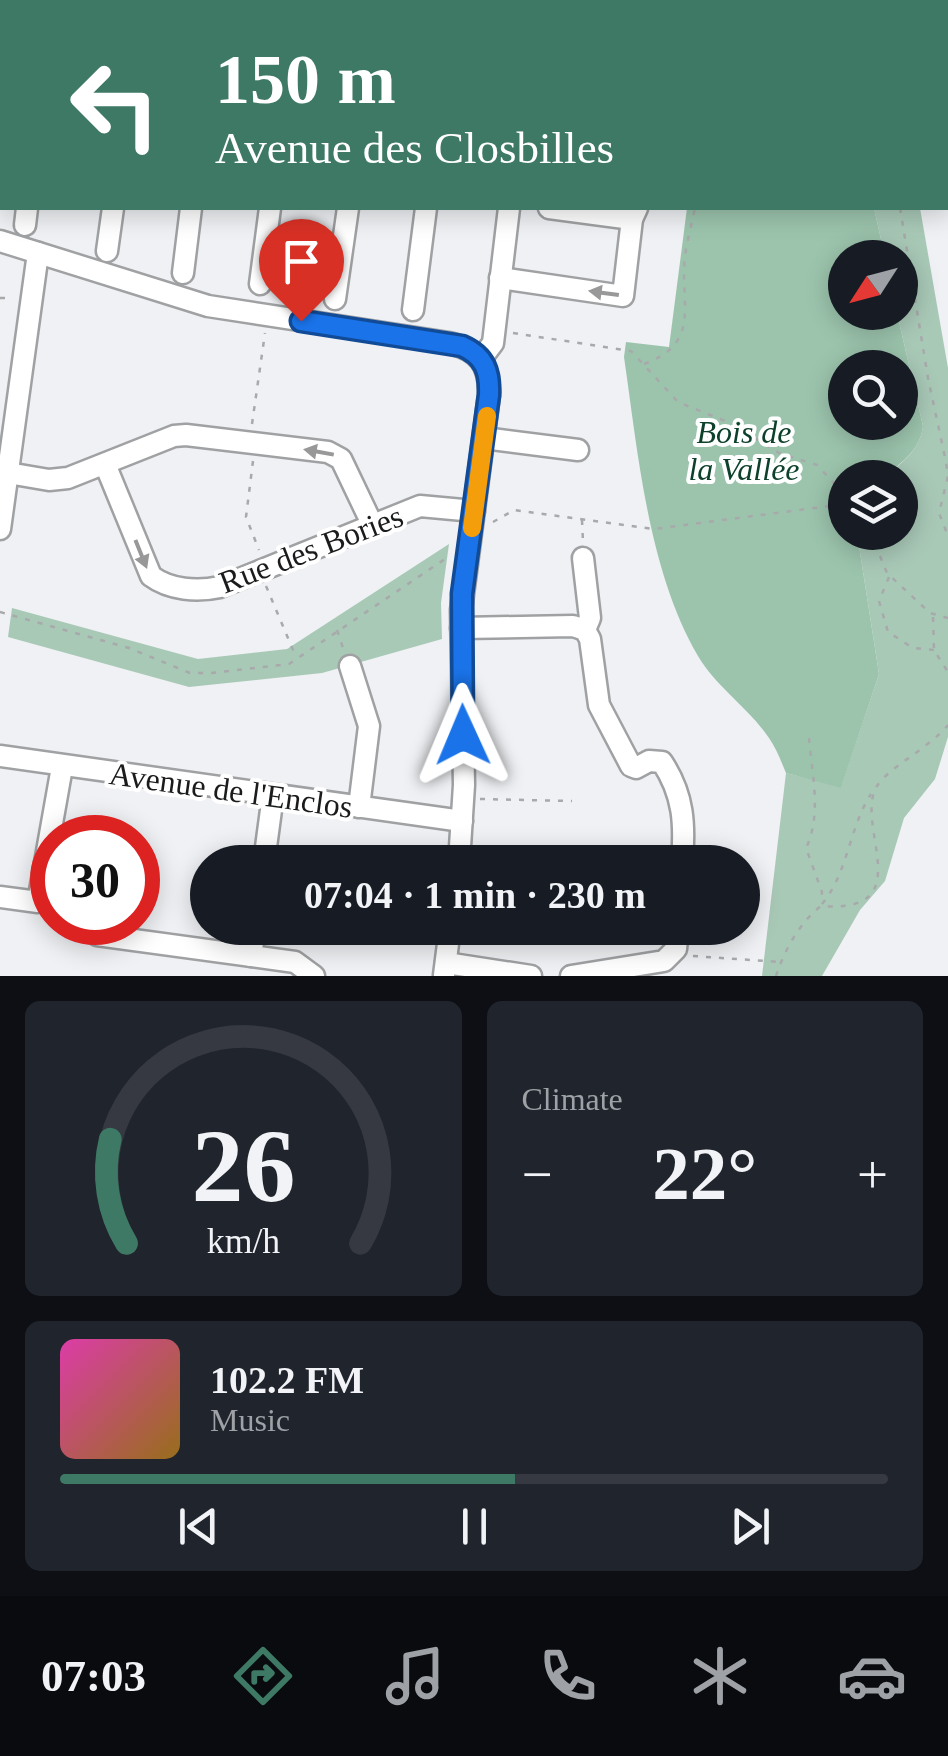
<!DOCTYPE html>
<meta charset="utf-8">
<style>
:root{--surface:#171b24;--page:#20242c;--text:#f1f3f6;--muted:#9ea1a6;--line:#363941;--accent:#3d7964}
body{margin:0;font-family:Georgia,serif;background:var(--page);color:var(--text);height:100vh;display:flex;flex-direction:column;font-size:38px;white-space:nowrap}
*{box-sizing:border-box;margin:0}
p{font-size:32px;color:var(--muted)}
.icon{flex:none;width:55px;height:55px;fill:none;stroke:currentColor;stroke-width:2;stroke-linecap:round;stroke-linejoin:round}
.map{position:relative;height:976px;overflow:hidden}
.panel{display:flex;flex-direction:column;gap:25px;padding:25px;background:#0d0f14;flex:1}
.panel>*{flex:none}
.hud{position:absolute;left:0px;top:0px;width:950px;height:210px;box-shadow:0 5px 25px #0003;background:#3d7964;color:#fff;overflow:hidden}
.needle{width:65px;rotate:234deg}
.controls{position:absolute;left:828px;top:240px;display:grid;gap:20px}
.controls a{display:grid;place-items:center;width:90px;height:90px;border-radius:50%;background:var(--surface);box-shadow:0 5px 25px #0003;font-size:50px}
.speed{position:absolute;left:30px;top:815px;display:flex;gap:20px;font-size:50px;font-weight:700;text-align:center}
.speed>*{display:grid;place-content:center;width:130px;height:130px;border-radius:50%;background:var(--surface);box-shadow:0 5px 25px #0003;line-height:1}
.speed .limit{border:15px solid #d22;background:#fff;color:#111}
.pin{position:absolute;display:grid;place-items:center;width:85px;height:85px;color:#fff;margin:-102px -42px;border-radius:50% 50% 50% 0;rotate:-45deg;box-shadow:0 0 10px #0007}
.pin .icon{rotate:45deg}
.me{position:absolute;width:110px;margin:-55px;rotate:359deg;stroke-linejoin:round;filter:drop-shadow(0 0 8px #0008)}
.turn{display:flex;align-items:center;gap:35px;height:210px;padding:0 50px;font-size:45px}
.turn .icon{width:130px;height:130px;stroke-width:2.5}
.turn b{display:block;font-size:70px;line-height:85px}
.big{font-size:75px;font-weight:700;line-height:1.1}
.panel .tile{flex:1;display:flex;flex-direction:column;justify-content:center;gap:15px;min-width:0;padding:0 35px;border-radius:15px;background:var(--page)}
.panel .dial{align-items:center;gap:0}
.dial svg{height:260px;overflow:visible;fill:none;stroke:var(--line);stroke-width:7;stroke-linecap:round;text-anchor:middle}
.dial text{fill:var(--text);stroke:none}
.song{display:flex;align-items:center;gap:30px}
.cover{width:120px;height:120px;border-radius:15px;background:linear-gradient(135deg,hsl(320 70% 55%),hsl(40 70% 35%))}
.played{height:10px;border-radius:5px;background:linear-gradient(90deg,var(--accent) 55%,var(--line) 55%)}
.keys{display:flex;justify-content:space-around;direction:ltr}
.heat{display:flex;justify-content:space-between;align-items:center;font-size:55px;direction:ltr}
.panel .tiles{flex:1;display:grid;gap:25px;grid-template-columns:1fr 1fr}
.tile:last-child{grid-column:span 2}
.trip{position:absolute;left:190px;top:845px;width:570px;height:100px;border-radius:50px;background:var(--surface);box-shadow:0 5px 25px #0003;font-weight:700;line-height:100px;text-align:center}
.dock{display:flex;height:160px;justify-content:space-around;align-items:center;background:#090b0e;color:var(--muted)}
.dock .icon{width:70px;height:70px}
.dock .selected{color:var(--accent)}
.dock b{font-size:45px;color:var(--text)}
.map>svg:first-child{display:block}
</style>
<div class="map">
<svg width="948" height="976" viewBox="0 0 948 976">
<rect width="100%" height="100%" fill="#eff1f4"/>
<g fill="#a9c9b7">
<path d="M874 208H920L948 368V737L935 779 904 818 885 881 860 910 822 976H762L786 773 841 787 879 674 857 533 900 532V478L885 477C903 462 920 450 923 426L897 313 900 312V258L885 257Z"/>
<polygon points="449,544 441,603 442,639 322,673 189,687 8,637 12,608 198,659 287,649"/>
</g>
<path fill="#9cc4ad" fill-rule="evenodd" d="M687 208H874L885 257 845 258V312L897 313 923 426C920 451 902 461 885 477L845 478V532L857 533 879 674 841 788 786 773C781 761 776 748 769 738 749 708 716 687 698 656 648 570 638 453 624 357L626 342 669 347ZM845 368H900V422H845Z"/>
<g fill="none" stroke-linecap="round" stroke-linejoin="round">
<defs>
<g id="minor">
<polyline points="450,0 468,2"/>
<polyline points="56,2 56,0"/>
<polyline points="546,2 546,0"/>
<polyline points="662,2 663,0"/>
<polyline points="0,107 2,107"/>
<polyline points="549,208 632,219"/>
<polyline points="25,225 27,208"/>
<path d="M0 241 208 306 449 343C479 350 490 365 489 395L461 610 464 785 459 862"/>
<polyline points="107,251 113,208"/>
<polyline points="183,273 191,208"/>
<polyline points="500,278 623,296 632,219 637,208"/>
<polyline points="260,284 270,208"/>
<polyline points="335,299 348,208"/>
<polyline points="413,310 426,208"/>
<polyline points="481,359 493,343 509,208"/>
<polyline points="484,438 578,450"/>
<path d="M105 464 151 576C170 590 197 592 220 587L420 506 474 511"/>
<polyline points="8,473 49,480 68,478 174,436 186,435 328,452 341,459 373,526"/>
<polyline points="0,529 38,253"/>
<polyline points="583,558 590,618 585,630"/>
<path d="M461 628 573 626 585 630 590 639 599 705 631 766 636 768 649 761 662 762C684 795 685 825 682 862"/>
<polyline points="350,666 369,726 359,807"/>
<polyline points="0,756 462,821"/>
<polyline points="264,862 273,795"/>
<polyline points="0,897 38,902 62,767"/>
<polyline points="97,935 295,962 314,976"/>
<polyline points="251,956 255,928"/>
<polyline points="446,963 531,976"/>
<polyline points="444,975 450,928"/>
<polyline points="571,976 664,961 676,949 678,928"/>
</g>
</defs>
<use href="#minor" stroke="#9fa1a3" stroke-width="25"/>
<g stroke="#a7a9ab" stroke-width="2.5" stroke-dasharray="5 8" stroke-linecap="butt">
<polyline points="770,0 770,2"/>
<polyline points="723,2 725,0"/>
<polyline points="914,2 915,0"/>
<polyline points="948,31 948,30"/>
<polyline points="900,208 928,378 946,462 948,476 939,513 948,536"/>
<polyline points="0,298 13,298"/>
<polyline points="513,333 631,351 678,402 730,423 779,453 817,465 845,495"/>
<path d="M644 364C695 345 684 315 684 271 684 250 691 228 695 208"/>
<polyline points="252,424 265,333"/>
<polyline points="253,461 246,517 259,550"/>
<polyline points="582,520 583,542"/>
<polyline points="493,522 514,510 654,529 845,504"/>
<polyline points="870,532 887,573 930,613 948,618"/>
<polyline points="889,577 879,601 888,632 913,648 934,650"/>
<polyline points="266,586 296,657"/>
<polyline points="0,612 129,648 190,673 211,673 289,664 448,557"/>
<polyline points="933,617 934,650 948,672"/>
<polyline points="337,630 344,651"/>
<path d="M809 738C812 774 822 815 806 848L822 892 821 902"/>
<polyline points="480,799 572,801"/>
<path d="M822 904C848 873 849 828 871 794"/>
<polyline points="693,956 780,962"/>
<path d="M776 976C784 951 800 922 821 906 922 914 853 825 877 786 887 769 930 747 948 725"/>
</g>
<use href="#minor" stroke="#fff" stroke-width="20"/>
</g>
<defs><path id="oneway-solid" d="M-6-.8H1V-3.2L6.5 0L1 3.2V.8H-6Z" transform="scale(2.5)"/></defs>
<g fill="#989899">
<use href="#oneway-solid" transform="translate(604 293) rotate(-172)"/>
<use href="#oneway-solid" transform="translate(319 452) rotate(-170)"/>
<use href="#oneway-solid" transform="translate(141 554) rotate(68)"/>
</g>
<g fill="none" stroke-linecap="round" stroke-linejoin="round">
<defs>
<path id="route" d="M301 321 462 346C485 356 490 372 489 395L462 594 463 735"/>
</defs>
<use href="#route" stroke="#114b97" stroke-width="25"/>
<use href="#route" stroke="#1a73e8" stroke-width="18"/>
<polyline stroke="#f59e0b" stroke-width="18" points="472,528 487,416"/>
</g>
<g text-anchor="middle" dominant-baseline="central" stroke-width="8" stroke-linejoin="round" paint-order="stroke">
<g font-size="32" font-style="italic" fill="#0d412b" stroke="#fff">
<text x="744" y="432">Bois de<tspan x="744" dy="37">la Vallée</tspan></text>
</g>
<g font-size="32" fill="#1a1b1c" stroke="#fff">
<text transform="translate(311 549) rotate(-21)">Rue des Bories</text>
<text transform="translate(231 790) rotate(8)">Avenue de l'Enclos</text>
</g>
</g>
</svg>
<div class="controls">
<a><svg class="needle" viewBox="-14 -14 28 28"><path d="M0-13l5 13h-10z" fill="#e53935"/><path d="M0 13l5-13h-10z" fill="#9ea1a6"/></svg></a>
<a><svg class="icon" aria-label="search" viewBox="0 0 24 24"><circle cx="10" cy="10" r="6"/><path d="M15 15l6 6"/></svg></a>
<a><svg class="icon" aria-label="layers" viewBox="0 0 24 24"><path d="M12 4l9 5-9 5-9-5zM3 14l9 5 9-5"/></svg></a>
</div>
<div class="speed"><div class="limit">30</div></div>
<div class="pin" style="left:301px;top:321px;background:#d93025"><svg class="icon" aria-label="arrive" viewBox="0 0 24 24"><path d="M6 21V4h12l-3 4 3 4H6"/></svg></div>
<svg class="me" style="left:463px;top:735px" viewBox="-20 -20 40 40"><path d="M0-17L14 15 0 8-14 15z" fill="#1a73e8" stroke="#fff" stroke-width="4"/></svg>
<div class="trip">07:04 · 1 min · 230 m</div>
<div class="hud">
<div class="turn"><svg class="icon" aria-label="left" viewBox="0 0 24 24"><path d="M17 20v-9H6M10 6l-5 5 5 5"/></svg><div><b>150 m</b>Avenue des Closbilles</div></div>
</div>
</div>
<section class="panel">
<div class="tiles">
<div class="tile dial"><svg viewBox="0 0 100 80">
<path d="M14 69A42 42 0 1 1 86 69"/>
<path d="M14 69A42 42 0 0 1 9 37" stroke="#3d7964"/>
<text x="50" y="56" font-size="32" font-weight="700">26</text>
<text x="50" y="72" font-size="11">km/h</text>
</svg></div>
<div class="tile"><p>Climate</p>
<div class="heat"><a>−</a><b class="big">22°</b><a>+</a></div>
</div>
<div class="tile">
<div class="song"><i class="cover"></i><div><b>102.2 FM</b><p>Music</p></div></div>
<div class="played"></div>
<div class="keys"><svg class="icon" aria-label="previous" viewBox="0 0 24 24"><path d="M18 5L8 12l10 7zM5 5v14"/></svg><svg class="icon" aria-label="pause" viewBox="0 0 24 24"><path d="M8 5v14M16 5v14"/></svg><svg class="icon" aria-label="next" viewBox="0 0 24 24"><path d="M6 5l10 7-10 7zM19 5v14"/></svg></div>
</div>
</div>
</section>
<nav class="dock">
<b>07:03</b>
<svg class="icon selected" aria-label="directions" viewBox="0 0 24 24"><path d="M12 3l9 9-9 9-9-9zM9 14v-3h6M13 9l2 2-2 2"/></svg>
<svg class="icon" aria-label="music" viewBox="0 0 24 24"><path d="M9 18V5l10-2v13"/><circle cx="6" cy="18" r="3"/><circle cx="16" cy="16" r="3"/></svg>
<svg class="icon" aria-label="phone" viewBox="0 0 24 24"><path d="M5 4h4l2 5-3 2q2 4 5 5l2-3 5 2v4C11 20 4 13 5 4z"/></svg>
<svg class="icon" aria-label="climate" viewBox="0 0 24 24"><path d="M12 3v18M4 7l16 10M4 17L20 7"/></svg>
<svg class="icon" aria-label="car" viewBox="0 0 24 24"><path d="M5 17H2v-5l4-1 3-4h7l3 4 3 1v5h-3M9 17h6M6 11h13"/><circle cx="7" cy="17" r="2"/><circle cx="17" cy="17" r="2"/></svg>
</nav>
